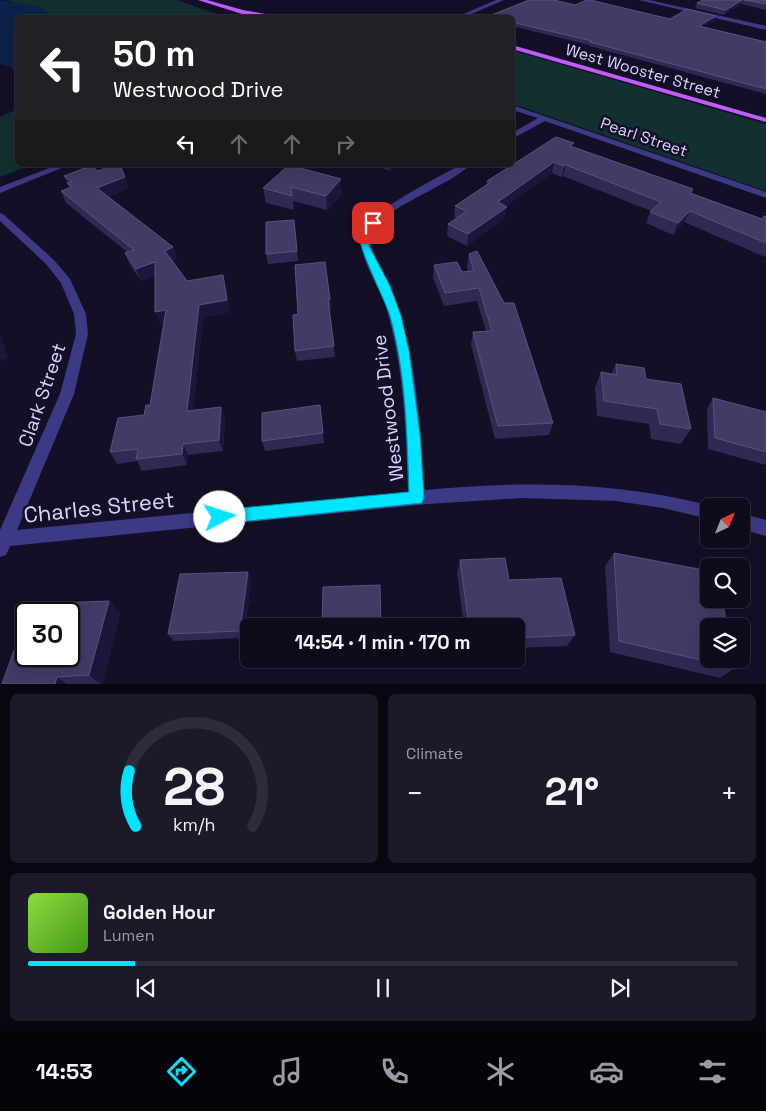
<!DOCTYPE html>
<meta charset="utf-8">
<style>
:root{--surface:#0e0b1c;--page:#1c1929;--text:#f1f3f6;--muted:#9b9ba3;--line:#2e2b3b;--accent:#00e5ff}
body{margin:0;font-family:"Space Grotesk",sans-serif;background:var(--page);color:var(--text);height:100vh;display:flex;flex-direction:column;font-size:19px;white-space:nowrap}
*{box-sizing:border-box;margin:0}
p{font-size:16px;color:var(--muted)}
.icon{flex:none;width:28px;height:28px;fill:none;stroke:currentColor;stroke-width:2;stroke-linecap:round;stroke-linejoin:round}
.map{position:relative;height:684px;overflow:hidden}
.drawer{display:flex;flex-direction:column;gap:10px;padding:10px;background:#08060f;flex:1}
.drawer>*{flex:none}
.guide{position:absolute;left:15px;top:15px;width:500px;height:152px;border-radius:8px;box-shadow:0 5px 20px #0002,0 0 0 1px var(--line);background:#202124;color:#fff;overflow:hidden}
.needle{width:32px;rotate:43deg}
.buttons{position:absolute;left:700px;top:498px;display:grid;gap:10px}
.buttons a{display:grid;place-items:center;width:50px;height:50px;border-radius:8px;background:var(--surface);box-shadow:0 5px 20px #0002,0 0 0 1px var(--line);font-size:25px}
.speed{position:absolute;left:15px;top:602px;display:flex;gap:10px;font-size:25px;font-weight:700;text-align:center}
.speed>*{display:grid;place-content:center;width:65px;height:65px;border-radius:50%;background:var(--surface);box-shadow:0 5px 20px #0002,0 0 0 1px var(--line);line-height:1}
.speed .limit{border:2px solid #111;border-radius:8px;background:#fff;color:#111}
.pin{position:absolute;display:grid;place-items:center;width:42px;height:42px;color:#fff;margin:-21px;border-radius:10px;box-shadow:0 2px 8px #0006}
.me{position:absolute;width:55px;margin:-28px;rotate:85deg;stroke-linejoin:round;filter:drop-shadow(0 0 4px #0008)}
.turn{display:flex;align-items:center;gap:18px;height:105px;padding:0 15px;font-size:22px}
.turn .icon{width:65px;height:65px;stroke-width:2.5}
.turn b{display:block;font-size:35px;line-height:42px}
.lanes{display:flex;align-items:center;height:48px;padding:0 15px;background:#0003;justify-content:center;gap:25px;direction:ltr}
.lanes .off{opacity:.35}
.big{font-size:38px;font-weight:600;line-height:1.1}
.drawer .widget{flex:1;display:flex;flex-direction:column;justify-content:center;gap:8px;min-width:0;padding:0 18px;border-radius:8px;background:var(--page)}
.drawer .dial{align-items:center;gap:0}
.dial svg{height:130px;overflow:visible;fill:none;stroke:var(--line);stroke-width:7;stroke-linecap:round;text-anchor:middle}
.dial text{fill:var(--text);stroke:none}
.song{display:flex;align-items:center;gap:15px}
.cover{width:60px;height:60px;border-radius:8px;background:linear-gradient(135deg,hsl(90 70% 55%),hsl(100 70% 35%))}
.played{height:5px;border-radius:2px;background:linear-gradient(90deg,var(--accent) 15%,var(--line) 15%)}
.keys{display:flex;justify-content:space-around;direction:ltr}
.heat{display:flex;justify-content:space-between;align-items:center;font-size:28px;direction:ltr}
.drawer .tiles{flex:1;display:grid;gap:10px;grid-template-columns:1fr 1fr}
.widget:last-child{grid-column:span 2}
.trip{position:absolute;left:240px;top:618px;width:285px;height:50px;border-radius:8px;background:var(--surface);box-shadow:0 5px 20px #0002,0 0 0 1px var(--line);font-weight:600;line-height:50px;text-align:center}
.tab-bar{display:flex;height:80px;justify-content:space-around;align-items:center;background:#06040b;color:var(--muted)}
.tab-bar .icon{width:35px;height:35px}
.tab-bar .current{color:var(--accent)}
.tab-bar b{font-size:22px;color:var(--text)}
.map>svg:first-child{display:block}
</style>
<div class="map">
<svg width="766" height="684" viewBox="0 0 766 684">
<rect width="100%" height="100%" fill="#130f26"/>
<g fill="#12302f">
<polygon points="6,0 177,0 225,17 48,17 47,12"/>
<polygon points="512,50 766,124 766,191 513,104"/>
<polygon points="17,109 18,165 32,165 0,177 0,117"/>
</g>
<polygon fill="#0c2248" points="0,0 39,7 47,12 48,17 18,18 17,73 9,66 0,64"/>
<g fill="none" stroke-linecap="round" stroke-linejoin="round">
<g fill="#3d3a85" fill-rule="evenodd">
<polygon points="496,0 504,0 462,18 454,18"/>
<polygon points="639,0 649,0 766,26 766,30"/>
<polygon points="512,105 766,192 766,198 545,121 512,139 512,133 538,118 512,110"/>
<polygon points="57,165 69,165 0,193 0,187"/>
<path d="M460 165H470C451 185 384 207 373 231 364 248 389 285 395 302 418 362 420 427 423 490 524 481 610 481 709 505L713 506H709V519L663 508 616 501 522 498 428 504 10 546 6 555 0 557V530L60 394 76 334 74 314 61 283 46 264 0 221V213L3 214 54 260 70 279 86 314 88 334 74 394 17 530 408 492C406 429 404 365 385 304 378 285 354 250 363 230 372 210 439 177 460 165Z"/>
<polygon points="741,513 766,520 766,536 741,529"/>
</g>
<g fill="#c25bff" fill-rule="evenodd">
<polygon points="198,0 207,0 243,10 289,18 242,14"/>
<polygon points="512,45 766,118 766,122 512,49"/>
</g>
</g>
<g fill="#312854">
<polygon points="703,0 766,0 766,10 741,4 724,15 695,8 697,3"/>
<polygon points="575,5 670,19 715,20 703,27 766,42 766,94 589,46 589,45 512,26 512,18 489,18 489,16"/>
<polygon points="573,147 693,189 691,193 762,219 766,216 766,256 765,257 684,222 673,235 646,223 650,212 651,211 563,176 562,177 552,173 506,206 505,218 467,246 447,236 448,224 457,218 454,217 455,206 486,185 487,181"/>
<polygon points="289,165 342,194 327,210 293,201 294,210 266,203 263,188"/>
<polygon points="377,165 400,165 389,171"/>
<polygon points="98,171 125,177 129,188 108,197 173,247 177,259 172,261 187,281 226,287 230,312 203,317 193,410 221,407 225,419 223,451 188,455 187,465 142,471 137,461 117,464 110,452 144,415 150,405 164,323 160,324 155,275 141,281 130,265 125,253 127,252 66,203 61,191 69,188 64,176"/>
<polygon points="295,230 298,261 268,264 266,254"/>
<polygon points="469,254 553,423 549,435 495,439 471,345 473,332 486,331 477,301 444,306 433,278 434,265 462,272 468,271 467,267"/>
<polygon points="295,265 330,299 331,310 329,310 335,357 297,361 295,351 298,314"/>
<polygon points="616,364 646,379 691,429 681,444 651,439 649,424 597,416 595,388 601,372 611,374"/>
<polygon points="713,398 766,412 766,465 708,449 707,409"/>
<polygon points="320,405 324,443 265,451 262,441"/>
<polygon points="614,553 735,668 720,678 610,652 605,566"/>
<polygon points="460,560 509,580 575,635 567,646 516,648 516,626 464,626 457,573"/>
<polygon points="251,580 244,638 174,641 168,634"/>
<polygon points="109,601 120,613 102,684 2,684"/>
</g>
<g fill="#1d163a">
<polygon points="743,0 741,4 724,15 726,10"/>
<polygon points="716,16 715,20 698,30 699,26"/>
<polygon points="554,162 552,173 496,214 498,202"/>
<polygon points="389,165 400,165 389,171"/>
<polygon points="566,165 563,176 562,177 564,166"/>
<polygon points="125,177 129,188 101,200 97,188"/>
<polygon points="341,179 342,194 327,210 326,196"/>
<polygon points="507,207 505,218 467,246 468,234"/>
<polygon points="690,211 684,222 673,235 678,223"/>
<polygon points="173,247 177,259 169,262 165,251"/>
<polygon points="155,262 159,274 141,281 136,269"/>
<polygon points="223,275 226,287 230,312 203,317 192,423 187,411 199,305"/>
<polygon points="166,310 171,322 160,324 155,312"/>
<polygon points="0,334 8,358 0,361"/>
<polygon points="221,407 225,419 223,451 219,440"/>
<polygon points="183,444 188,455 187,465 182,454"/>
<polygon points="248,572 251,580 244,638 240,631"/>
<polygon points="109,601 120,613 102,684 100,684 89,675"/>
<polygon points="57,677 67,684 55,684"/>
</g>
<g fill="#433a66" stroke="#5a527e">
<polygon points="529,0 554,0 575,5 587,0 590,0 670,19 687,9 716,16 699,26 766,42 766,89 590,42 592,41 512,22 512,18 495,18 489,16"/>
<polygon points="703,0 742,0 726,10 697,3"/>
<polygon points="744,0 766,0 766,4"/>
<polygon points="556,137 574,143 570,146 693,189 690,193 762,219 764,216 766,216 766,243 690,211 678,223 650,212 661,202 566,165 564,166 554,162 498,202 507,207 468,234 448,224 467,211 455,206 491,182 487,181"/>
<polygon points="113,165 120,165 125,177 97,188 173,247 165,251 187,281 223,275 227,300 199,305 187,411 221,407 219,440 183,444 182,454 136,459 138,449 110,452 118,418 144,415 146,405 150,405 166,310 155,312 155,262 136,269 125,253 134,250 61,191 72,187 67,183 72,182 64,176 90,166 98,171"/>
<polygon points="289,165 341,179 326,196 291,187 292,196 263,188"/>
<polygon points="294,220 297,251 266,254 266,222"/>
<polygon points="477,251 504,303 514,303 553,423 498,426 473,332 492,331 479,288 445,293 434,265 457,262 462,272 474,271 469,254"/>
<polygon points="325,262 330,299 328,300 334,346 295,351 293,315 298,314 295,265"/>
<polygon points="616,364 644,368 646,379 681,384 691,429 660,424 657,409 604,401 601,372 617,375"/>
<polygon points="713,398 766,412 766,452 715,438"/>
<polygon points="320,405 323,433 262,441 262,413"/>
<polygon points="614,553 709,571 709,599 722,599 727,626 709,626 709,659 733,659 735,668 619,641"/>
<polygon points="505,558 509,580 561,578 575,635 516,638 516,626 469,626 460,560"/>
<polygon points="248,572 240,631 168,634 180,574"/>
<polygon points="380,585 381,626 322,626 323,587"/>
<polygon points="109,601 89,675 57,677 55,684 2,684 26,617 26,656 69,656 69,614 27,614 31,604"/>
</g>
<path fill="#00e5ff" stroke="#0095a6" d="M370 221 377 223 369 238V246L390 286 401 316 409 351 420 435 424 498 422 503 220 524 215 522 213 517 215 512 220 510 409 492C407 434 406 373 390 316 386 302 358 247 360 238 361 232 366 226 370 221Z"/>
<g text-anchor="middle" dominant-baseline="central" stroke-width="5" stroke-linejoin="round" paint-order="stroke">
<g font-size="16" fill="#d9d4ff" stroke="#130f26">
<text transform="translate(643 71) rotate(16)">West Wooster Street</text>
<text transform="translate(644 137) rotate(19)">Pearl Street</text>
</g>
<g font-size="19" fill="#d9d4ff" stroke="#130f26">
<text transform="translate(42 395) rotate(-71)">Clark Street</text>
<text transform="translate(388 408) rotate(-97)">Westwood Drive</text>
</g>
<g font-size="22" fill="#d9d4ff" stroke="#130f26">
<text transform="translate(99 507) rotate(-6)">Charles Street</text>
</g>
</g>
</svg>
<div class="buttons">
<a><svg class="needle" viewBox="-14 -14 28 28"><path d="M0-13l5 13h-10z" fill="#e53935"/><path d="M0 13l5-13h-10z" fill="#9b9ba3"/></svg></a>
<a><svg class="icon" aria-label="search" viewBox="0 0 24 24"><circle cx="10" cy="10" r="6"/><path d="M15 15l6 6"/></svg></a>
<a><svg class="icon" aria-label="layers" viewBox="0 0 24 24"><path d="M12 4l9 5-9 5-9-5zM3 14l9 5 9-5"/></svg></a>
</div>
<div class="speed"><div class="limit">30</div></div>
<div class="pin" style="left:373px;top:223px;background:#d93025"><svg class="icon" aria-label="arrive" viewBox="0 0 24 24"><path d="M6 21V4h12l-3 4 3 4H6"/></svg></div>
<svg class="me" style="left:220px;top:517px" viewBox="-20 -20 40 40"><circle r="19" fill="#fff"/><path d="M0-13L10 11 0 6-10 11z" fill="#00e5ff"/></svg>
<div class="trip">14:54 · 1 min · 170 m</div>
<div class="guide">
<div class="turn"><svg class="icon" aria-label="left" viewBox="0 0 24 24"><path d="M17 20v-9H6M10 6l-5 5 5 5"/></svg><div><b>50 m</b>Westwood Drive</div></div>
<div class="lanes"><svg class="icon" aria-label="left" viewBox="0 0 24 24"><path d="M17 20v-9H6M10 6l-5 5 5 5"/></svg><svg class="icon off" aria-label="ahead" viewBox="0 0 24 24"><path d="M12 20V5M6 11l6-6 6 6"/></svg><svg class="icon off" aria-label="ahead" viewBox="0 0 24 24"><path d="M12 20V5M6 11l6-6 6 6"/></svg><svg class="icon off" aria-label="right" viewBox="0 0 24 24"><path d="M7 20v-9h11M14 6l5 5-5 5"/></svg></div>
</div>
</div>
<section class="drawer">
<div class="tiles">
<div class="widget dial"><svg viewBox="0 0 100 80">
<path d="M14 69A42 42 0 1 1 86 69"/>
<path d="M14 69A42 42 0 0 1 10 35" stroke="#00e5ff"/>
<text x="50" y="56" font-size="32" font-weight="700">28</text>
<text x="50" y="72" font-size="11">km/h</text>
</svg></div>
<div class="widget"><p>Climate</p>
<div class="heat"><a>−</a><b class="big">21°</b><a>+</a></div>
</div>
<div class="widget">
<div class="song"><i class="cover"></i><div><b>Golden Hour</b><p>Lumen</p></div></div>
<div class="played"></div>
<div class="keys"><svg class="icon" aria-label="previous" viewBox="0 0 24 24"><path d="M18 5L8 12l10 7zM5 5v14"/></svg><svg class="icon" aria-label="pause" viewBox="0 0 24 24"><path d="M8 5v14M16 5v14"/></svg><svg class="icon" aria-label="next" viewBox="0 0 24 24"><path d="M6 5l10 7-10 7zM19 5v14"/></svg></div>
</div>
</div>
</section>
<nav class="tab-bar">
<b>14:53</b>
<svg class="icon current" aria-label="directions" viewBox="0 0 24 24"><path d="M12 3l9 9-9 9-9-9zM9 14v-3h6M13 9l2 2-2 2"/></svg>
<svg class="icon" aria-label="music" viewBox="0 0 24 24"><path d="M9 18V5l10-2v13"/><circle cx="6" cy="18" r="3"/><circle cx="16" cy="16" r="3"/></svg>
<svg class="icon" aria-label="phone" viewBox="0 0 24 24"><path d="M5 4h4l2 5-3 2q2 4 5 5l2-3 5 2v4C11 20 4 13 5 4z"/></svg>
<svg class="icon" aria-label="climate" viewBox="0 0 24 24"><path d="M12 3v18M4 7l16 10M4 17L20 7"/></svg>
<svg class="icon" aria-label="car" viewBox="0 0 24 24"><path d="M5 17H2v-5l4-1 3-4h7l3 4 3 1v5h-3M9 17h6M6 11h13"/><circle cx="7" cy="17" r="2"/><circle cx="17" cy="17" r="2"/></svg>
<svg class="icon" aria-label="filters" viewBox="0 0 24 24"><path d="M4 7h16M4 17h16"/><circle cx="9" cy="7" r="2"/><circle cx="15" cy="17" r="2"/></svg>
</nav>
